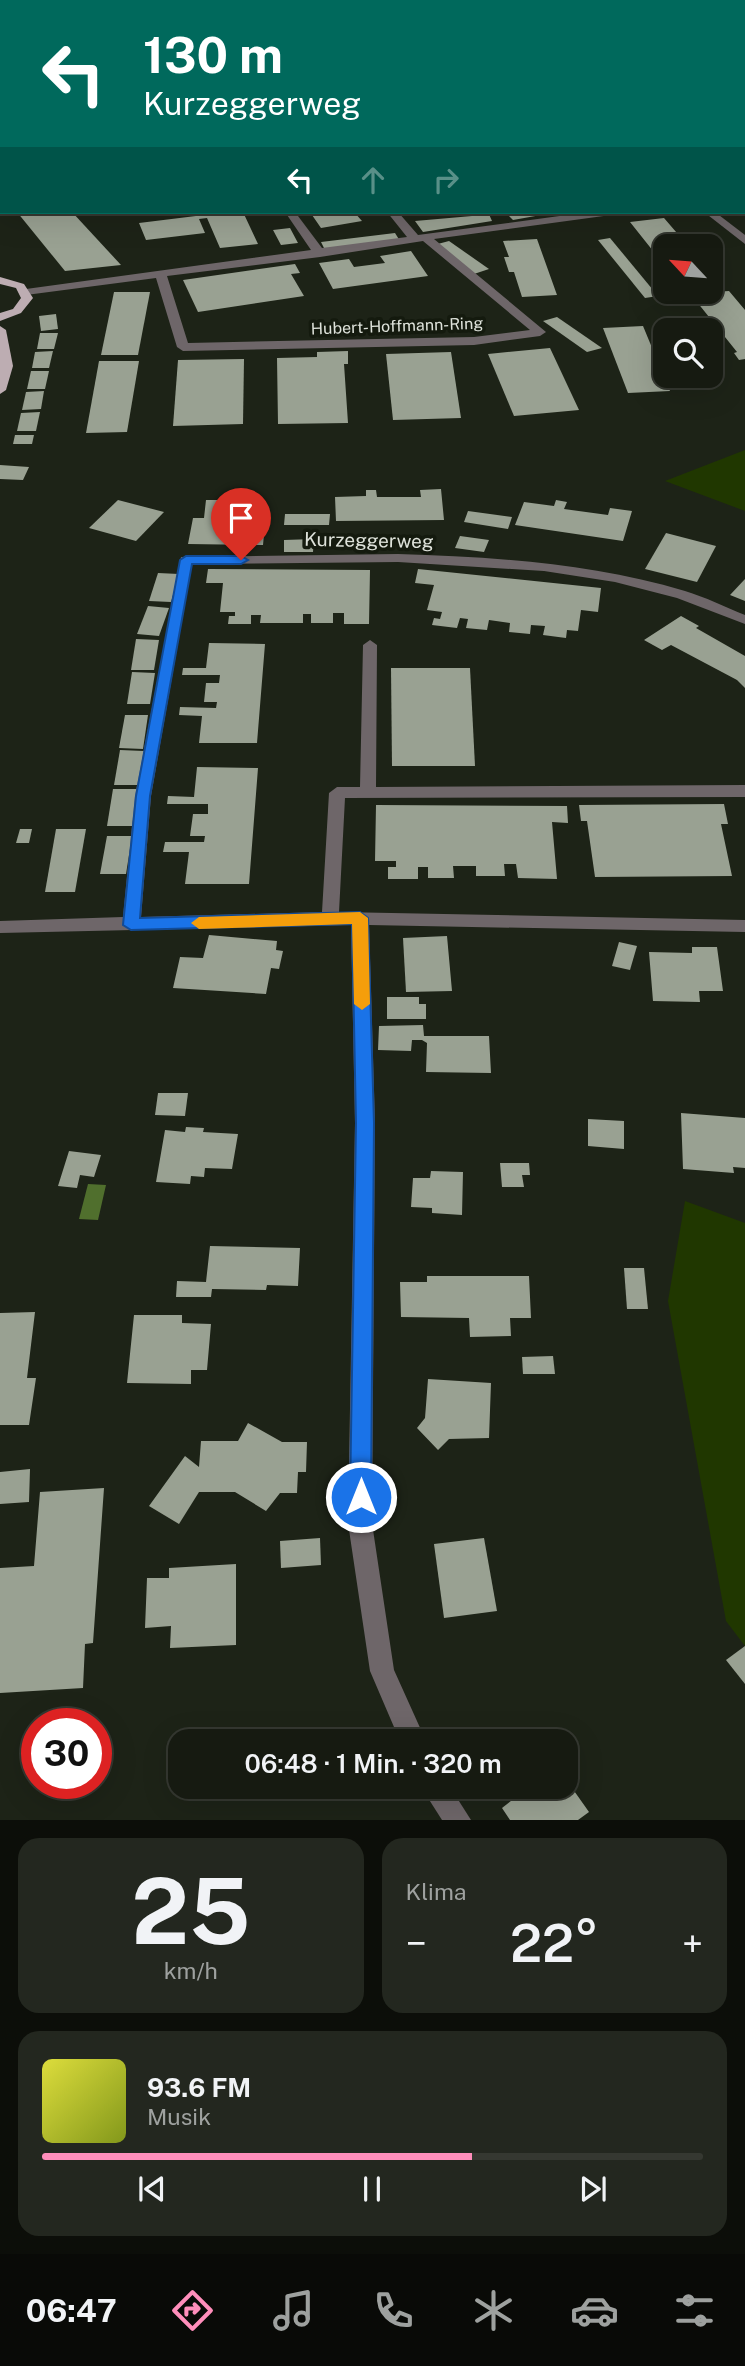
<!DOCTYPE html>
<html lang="de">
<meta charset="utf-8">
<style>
:root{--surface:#161a11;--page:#23271f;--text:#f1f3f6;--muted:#9ea19f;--line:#353831;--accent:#ff8ebb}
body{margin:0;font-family:"Public Sans",sans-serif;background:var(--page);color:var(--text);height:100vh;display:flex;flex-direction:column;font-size:26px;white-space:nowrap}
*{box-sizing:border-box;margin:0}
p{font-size:23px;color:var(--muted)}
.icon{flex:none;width:38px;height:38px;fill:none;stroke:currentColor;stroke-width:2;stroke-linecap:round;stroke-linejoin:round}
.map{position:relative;height:1820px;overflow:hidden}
.sheet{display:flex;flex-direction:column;gap:18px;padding:18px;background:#0c0e09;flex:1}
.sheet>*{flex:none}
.guide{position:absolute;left:0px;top:0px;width:746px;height:214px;box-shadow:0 7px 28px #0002,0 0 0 2px var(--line);background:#00695c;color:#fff;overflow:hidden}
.needle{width:46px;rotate:296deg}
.buttons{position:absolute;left:653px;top:234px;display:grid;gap:14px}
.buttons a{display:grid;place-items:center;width:70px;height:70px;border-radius:14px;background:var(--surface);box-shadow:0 7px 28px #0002,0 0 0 2px var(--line);font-size:35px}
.speed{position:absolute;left:21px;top:1708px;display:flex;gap:14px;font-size:35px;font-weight:700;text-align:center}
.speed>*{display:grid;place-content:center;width:91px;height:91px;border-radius:50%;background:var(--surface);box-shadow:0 7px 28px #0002,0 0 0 2px var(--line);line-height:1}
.speed .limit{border:10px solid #d22;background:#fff;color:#111}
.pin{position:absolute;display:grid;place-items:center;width:60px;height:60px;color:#fff;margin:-72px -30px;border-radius:50% 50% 50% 0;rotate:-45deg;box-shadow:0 0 7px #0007}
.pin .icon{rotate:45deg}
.me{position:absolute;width:77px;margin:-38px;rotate:0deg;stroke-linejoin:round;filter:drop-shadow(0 0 5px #0008)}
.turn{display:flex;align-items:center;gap:24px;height:147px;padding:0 28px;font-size:32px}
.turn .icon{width:91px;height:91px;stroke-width:2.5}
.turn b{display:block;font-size:49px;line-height:60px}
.lanes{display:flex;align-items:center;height:66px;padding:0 28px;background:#0003;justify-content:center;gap:35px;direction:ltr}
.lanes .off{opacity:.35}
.big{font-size:52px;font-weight:600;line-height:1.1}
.sheet .widget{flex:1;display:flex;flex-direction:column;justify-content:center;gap:10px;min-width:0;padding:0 24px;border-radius:21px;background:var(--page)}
.sheet .dial{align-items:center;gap:0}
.dial b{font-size:91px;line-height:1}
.song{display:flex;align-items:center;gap:21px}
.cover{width:84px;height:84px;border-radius:10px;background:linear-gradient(135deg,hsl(60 70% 55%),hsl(70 70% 35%))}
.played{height:7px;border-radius:4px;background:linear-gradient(90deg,var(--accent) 65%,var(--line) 65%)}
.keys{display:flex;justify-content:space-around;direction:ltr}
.heat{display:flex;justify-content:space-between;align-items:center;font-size:38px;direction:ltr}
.sheet .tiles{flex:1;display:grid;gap:18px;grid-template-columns:1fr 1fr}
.widget:last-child{grid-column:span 2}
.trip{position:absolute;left:168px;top:1729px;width:410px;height:70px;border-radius:21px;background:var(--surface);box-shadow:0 7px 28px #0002,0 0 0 2px var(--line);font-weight:600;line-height:70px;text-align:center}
.dock{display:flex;height:112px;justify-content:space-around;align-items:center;background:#090a07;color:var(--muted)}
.dock .icon{width:49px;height:49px}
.dock .active{color:var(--accent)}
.dock b{font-size:32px;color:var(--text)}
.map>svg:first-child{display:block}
</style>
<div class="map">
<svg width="745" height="1820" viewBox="0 0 745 1820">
<rect width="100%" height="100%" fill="#1d2317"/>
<g fill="#203700">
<polygon points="745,450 745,511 665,481"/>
<polygon points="685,1201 745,1223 745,1646 726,1621 668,1301"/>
</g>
<polygon fill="#506f2d" points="88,1184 106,1185 98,1220 79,1219"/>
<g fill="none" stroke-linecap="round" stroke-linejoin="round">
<g stroke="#506f2d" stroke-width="5">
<polyline points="508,0 512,2"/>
<polyline points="630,2 639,0"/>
</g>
</g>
<g fill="#99a192">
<polygon points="17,212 72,212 121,265 65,271"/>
<polygon points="202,212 243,212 258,244 220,248 207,218 199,219 205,233 146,240 139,223 204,215"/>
<polygon points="303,212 354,212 362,221 321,228 312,215 306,216"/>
<polygon points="469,212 488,212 492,221 423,232 415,221 472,216"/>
<polygon points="505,212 538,212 541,215 513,220"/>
<polygon points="664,218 689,247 665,247 665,266 630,222"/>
<polygon points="290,228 298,243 281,245 273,230"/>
<polygon points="395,233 400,241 325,250 321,242"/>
<polygon points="610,238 658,296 645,298 598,240"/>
<polygon points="537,239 557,295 522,297 514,272 509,272 504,257 509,257 503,241"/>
<polygon points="449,241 489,269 474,274 434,245"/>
<polygon points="411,251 428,276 333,289 319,263 349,259 354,267 385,263 380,256"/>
<polygon points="295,264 300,273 291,274 304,296 198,312 183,280"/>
<polygon points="729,291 745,310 745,359 739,360 734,353 737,352 693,297 684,294"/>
<polygon points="114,292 150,292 138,355 101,355"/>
<polygon points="56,314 58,329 41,331 39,316"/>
<polygon points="557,317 602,348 587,352 543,321"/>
<polygon points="643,326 670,391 628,393 603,328"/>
<polygon points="40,333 58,333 54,349 37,349"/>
<polygon points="550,348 579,410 514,416 488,354"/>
<polygon points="53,351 49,368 32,368 35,352"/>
<polygon points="348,351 348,364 344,364 348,423 278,424 277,358 317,357 317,352"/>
<polygon points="451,352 461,418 393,420 386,354"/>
<polygon points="244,359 243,424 173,426 178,360"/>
<polygon points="99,361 139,361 127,432 86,433"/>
<polygon points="31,371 49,371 45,389 27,389"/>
<polygon points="44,391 41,409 22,410 26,392"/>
<polygon points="40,412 36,431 17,431 21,413"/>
<polygon points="15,435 34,435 32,444 13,444"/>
<polygon points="0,465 29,467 23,480 0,479"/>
<polygon points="441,489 444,520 336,521 335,497 366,496 366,490 376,490 377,497 421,497 420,490"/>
<polygon points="118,500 164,512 136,541 89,528"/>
<polygon points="206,500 234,500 232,507 261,507 259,524 265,524 263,545 188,544 193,518 204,518"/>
<polygon points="556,500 567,502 564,509 608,515 610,508 632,511 623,541 515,525 524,502 554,506"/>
<polygon points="468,511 512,517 508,529 464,522"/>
<polygon points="285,514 330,514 329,525 284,525"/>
<polygon points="666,533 716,546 697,582 645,569"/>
<polygon points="460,536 489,540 484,552 455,548"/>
<polygon points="314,539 313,552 284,552 284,540"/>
<polygon points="208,569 370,570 369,624 344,624 344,613 333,613 333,623 311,623 311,614 303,614 303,623 260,623 261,615 251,615 251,624 228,624 229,616 235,616 235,612 220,612 223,583 206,583"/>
<polygon points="418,569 601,588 598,612 581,610 578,631 567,630 566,638 543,635 545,626 531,625 530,634 509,632 510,623 489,620 487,630 466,628 468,619 460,618 457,628 432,625 434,618 440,619 442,612 427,610 434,585 415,583"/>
<polygon points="158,573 179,574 171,602 149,601"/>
<polygon points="745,579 745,601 730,595"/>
<polygon points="148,606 169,608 159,636 137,634"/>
<polygon points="681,616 699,626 696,628 745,656 745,688 737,680 671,645 662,650 644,640"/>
<polygon points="136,639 159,640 154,670 131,670"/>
<polygon points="209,643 265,644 257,743 199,743 202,716 179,715 180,707 216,708 217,702 204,702 206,683 219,683 220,675 182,675 183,668 206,668"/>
<polygon points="391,668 470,668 475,766 392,766"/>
<polygon points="132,672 155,673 150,704 127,704"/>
<polygon points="125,715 148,715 143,749 119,748"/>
<polygon points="120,750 144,751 138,785 114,785"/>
<polygon points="197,767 258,768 249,884 185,884 189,852 163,852 165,842 204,842 205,836 190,836 193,814 208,814 208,804 167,804 168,796 194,797"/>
<polygon points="113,789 138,789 132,826 107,826"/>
<polygon points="724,804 728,824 721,824 732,876 595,877 587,821 581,821 579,805"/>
<polygon points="376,805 567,806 568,823 552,822 557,879 518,878 516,864 504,864 505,876 476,876 476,866 453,866 454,878 428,878 428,867 418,867 418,879 388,879 388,867 396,867 396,861 375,861"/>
<polygon points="20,829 32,829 29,843 16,843"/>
<polygon points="56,829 86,829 75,892 45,892"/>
<polygon points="107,836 132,836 126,874 100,874"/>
<polygon points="209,935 277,941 276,950 283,951 279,969 271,968 266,994 173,988 180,957 203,958"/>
<polygon points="447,936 452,991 406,992 403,938"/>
<polygon points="619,942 637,946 630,970 612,966"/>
<polygon points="692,947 717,947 723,991 699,991 700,1002 653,1001 649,952 692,953"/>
<polygon points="387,997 419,997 419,1004 426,1004 426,1019 387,1019"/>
<polygon points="423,1025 424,1036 489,1036 491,1073 426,1072 427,1043 422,1040 412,1040 411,1051 378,1050 379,1026"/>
<polygon points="158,1093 188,1093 185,1116 155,1115"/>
<polygon points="681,1113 745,1118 745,1168 733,1167 734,1173 683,1169"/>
<polygon points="588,1119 624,1121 624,1149 588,1146"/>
<polygon points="186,1127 204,1128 203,1132 238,1134 232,1169 205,1168 204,1177 191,1176 190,1184 156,1182 165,1130 185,1132"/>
<polygon points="69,1151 101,1155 94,1177 80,1175 77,1188 58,1186"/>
<polygon points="500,1163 529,1163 530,1175 522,1175 524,1187 502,1187"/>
<polygon points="431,1171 463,1172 462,1215 432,1213 432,1208 411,1207 413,1178 430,1178"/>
<polygon points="210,1246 300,1248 298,1286 267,1285 266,1290 212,1289 211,1297 176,1297 177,1281 206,1282"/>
<polygon points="624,1268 644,1268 648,1309 627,1309"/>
<polygon points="427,1276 529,1276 531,1318 510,1318 511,1336 470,1337 469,1318 401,1317 400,1282 427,1282"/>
<polygon points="35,1312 27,1378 36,1378 29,1425 0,1425 0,1313"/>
<polygon points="134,1315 182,1315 182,1323 211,1324 207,1370 191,1370 191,1384 127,1383"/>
<polygon points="553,1356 555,1374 523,1374 522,1357"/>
<polygon points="428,1379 491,1383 489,1438 449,1439 438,1450 417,1428 425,1418"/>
<polygon points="248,1423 282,1442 307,1442 306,1472 298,1472 297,1493 280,1493 266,1511 235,1492 199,1492 179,1524 149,1506 185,1456 199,1467 201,1441 238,1441"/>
<polygon points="30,1469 29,1502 0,1504 0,1472"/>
<polygon points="104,1488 93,1643 85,1644 83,1688 0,1693 0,1568 34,1566 40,1492"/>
<polygon points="320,1538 321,1565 281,1568 280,1541"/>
<polygon points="484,1538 497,1611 444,1618 434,1544"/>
<polygon points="236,1564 236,1645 170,1648 171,1626 145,1628 147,1578 169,1578 169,1568"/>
<polygon points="745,1646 745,1684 726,1660"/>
<polygon points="565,1778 589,1812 578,1820 510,1820 502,1808 516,1797 509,1787 565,1787"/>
</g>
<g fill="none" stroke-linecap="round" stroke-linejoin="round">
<g fill="#6e6669" fill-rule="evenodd">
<polygon points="0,84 2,85 2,91 0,90"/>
<polygon points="0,178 2,178 0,185"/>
<path d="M285 212H295L322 248 407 237 387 212H398L418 235 589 212H616L611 215 434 239 546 332 540 336 474 345 183 351 177 347 156 278 26 295 20 292 26 289 311 250ZM423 241 530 330 474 337 188 343 167 276 320 257Z"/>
<polygon points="704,212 715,212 745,235 745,244"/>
<path d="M398 554C495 557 591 563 685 591 705 597 725 607 745 615V624L677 598 615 582 544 571 398 562 192 564 151 796 141 917 322 912 329 793 337 787H360L363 645 370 640 377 645 376 787 745 785V797L345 798 339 912 745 920V932L369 925 375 1123 372 1523 394 1670 426 1741H400L370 1671 348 1523 355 1123 351 925 0 933V921L123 917 135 796 181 557Z"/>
<polygon points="421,1787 450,1787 471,1820 442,1820"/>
</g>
<g fill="#bdadb2" fill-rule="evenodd">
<polygon points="0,277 24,284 33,298 21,313 0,321 0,313 13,309 21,298 16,288 0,284"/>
<polygon points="0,326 6,330 13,366 6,390 0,394"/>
</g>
</g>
<polygon fill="#1a73e8" stroke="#114b97" stroke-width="2" points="186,556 241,556 248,560 241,564 192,564 150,796 140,918 360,912 368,918 374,1123 371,1497 368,1504 361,1507 353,1504 350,1497 356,1123 352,924 131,930 123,925 136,796 180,560"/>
<polygon fill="#f59e0b" points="360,912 368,918 370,1004 362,1010 354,1004 352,924 199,929 191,923 199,917"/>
<g text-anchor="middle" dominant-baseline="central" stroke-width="7" stroke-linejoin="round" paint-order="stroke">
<g font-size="16" fill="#dee2da" stroke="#141a0e">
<text transform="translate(397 326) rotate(-2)">Hubert-Hoffmann-Ring</text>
</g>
<g font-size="19" fill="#dee2da" stroke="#141a0e">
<text transform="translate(369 540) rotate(1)">Kurzeggerweg</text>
</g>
</g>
</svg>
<div class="buttons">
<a><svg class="needle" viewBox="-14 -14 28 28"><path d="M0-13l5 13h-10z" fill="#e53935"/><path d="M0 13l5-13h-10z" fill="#9ea19f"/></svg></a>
<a><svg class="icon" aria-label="search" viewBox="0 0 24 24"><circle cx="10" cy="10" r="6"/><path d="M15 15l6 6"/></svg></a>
</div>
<div class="speed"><div class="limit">30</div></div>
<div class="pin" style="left:241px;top:560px;background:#d93025"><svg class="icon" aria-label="arrive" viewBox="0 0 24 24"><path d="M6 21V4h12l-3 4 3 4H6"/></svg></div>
<svg class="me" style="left:361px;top:1497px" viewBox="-20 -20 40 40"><circle r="17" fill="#1a73e8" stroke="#fff" stroke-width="3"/><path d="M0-11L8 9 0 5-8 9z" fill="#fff"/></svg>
<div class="trip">06:48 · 1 Min. · 320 m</div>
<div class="guide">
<div class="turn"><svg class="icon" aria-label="left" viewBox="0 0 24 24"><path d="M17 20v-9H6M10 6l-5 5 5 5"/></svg><div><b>130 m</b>Kurzeggerweg</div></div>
<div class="lanes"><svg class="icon" aria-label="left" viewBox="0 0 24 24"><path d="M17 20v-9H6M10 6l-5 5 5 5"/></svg><svg class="icon off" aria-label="ahead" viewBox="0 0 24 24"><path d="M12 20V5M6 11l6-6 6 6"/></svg><svg class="icon off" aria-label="right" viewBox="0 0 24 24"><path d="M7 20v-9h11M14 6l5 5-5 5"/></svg></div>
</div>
</div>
<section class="sheet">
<div class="tiles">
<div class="widget dial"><b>25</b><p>km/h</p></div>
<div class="widget"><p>Klima</p>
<div class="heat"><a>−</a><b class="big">22°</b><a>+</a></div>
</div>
<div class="widget">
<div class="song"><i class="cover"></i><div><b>93.6 FM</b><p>Musik</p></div></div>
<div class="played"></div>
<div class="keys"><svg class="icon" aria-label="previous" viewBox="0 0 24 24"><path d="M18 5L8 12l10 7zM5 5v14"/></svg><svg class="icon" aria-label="pause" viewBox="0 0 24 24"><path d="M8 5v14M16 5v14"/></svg><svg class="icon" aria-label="next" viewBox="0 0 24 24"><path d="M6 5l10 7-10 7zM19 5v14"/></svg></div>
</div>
</div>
</section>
<nav class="dock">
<b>06:47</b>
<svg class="icon active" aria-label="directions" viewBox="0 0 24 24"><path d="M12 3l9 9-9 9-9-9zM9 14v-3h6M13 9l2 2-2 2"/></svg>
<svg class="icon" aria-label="music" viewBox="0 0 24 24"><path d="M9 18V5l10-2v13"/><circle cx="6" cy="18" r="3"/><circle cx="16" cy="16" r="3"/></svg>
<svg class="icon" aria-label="phone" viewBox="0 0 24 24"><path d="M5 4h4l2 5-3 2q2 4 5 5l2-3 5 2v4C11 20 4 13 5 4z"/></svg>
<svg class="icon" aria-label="climate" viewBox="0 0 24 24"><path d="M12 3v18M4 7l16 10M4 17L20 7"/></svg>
<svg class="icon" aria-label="car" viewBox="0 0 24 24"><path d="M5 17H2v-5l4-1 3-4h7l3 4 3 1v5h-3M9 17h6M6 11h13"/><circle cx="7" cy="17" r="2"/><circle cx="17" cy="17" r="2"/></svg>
<svg class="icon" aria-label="filters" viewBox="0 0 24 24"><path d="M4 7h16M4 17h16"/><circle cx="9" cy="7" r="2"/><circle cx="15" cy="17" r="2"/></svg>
</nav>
